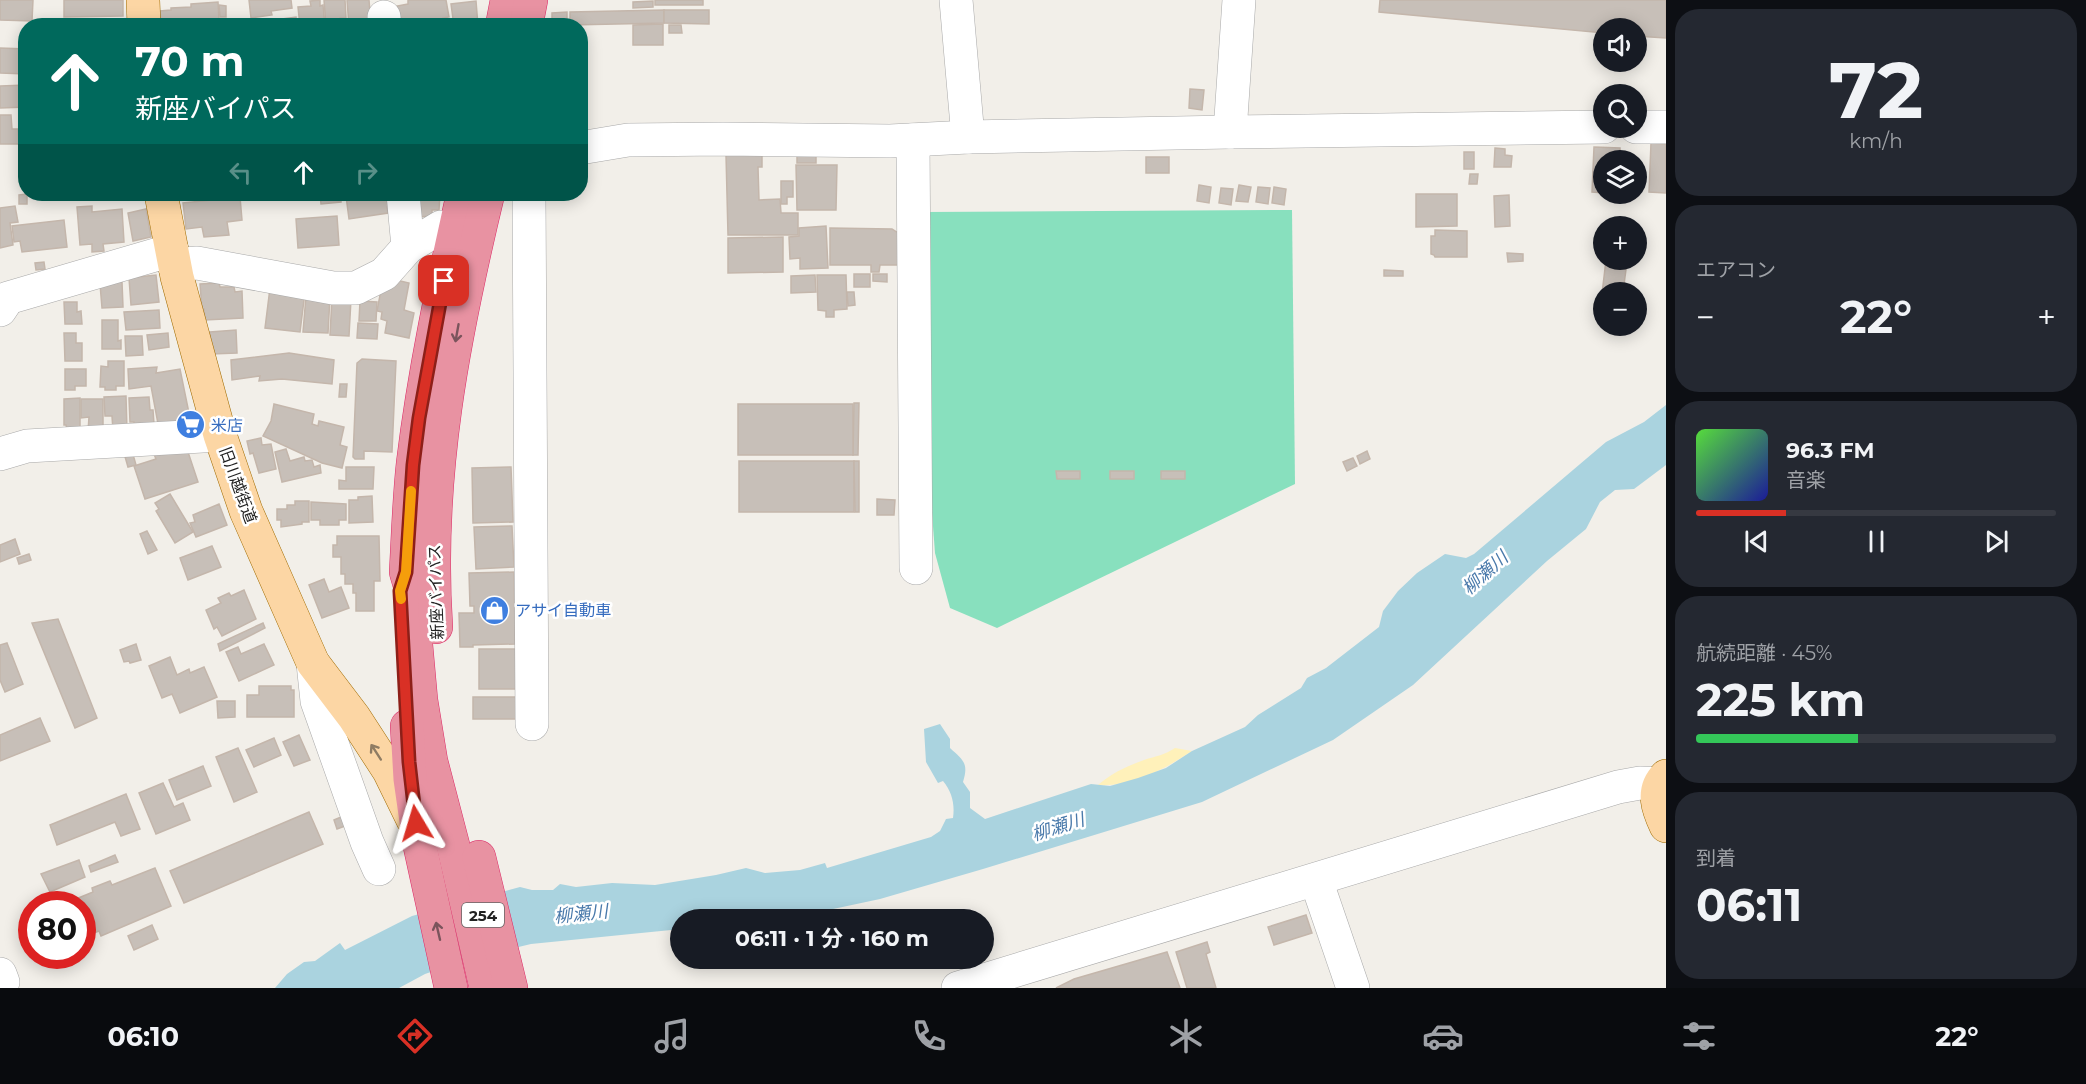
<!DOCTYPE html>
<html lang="ja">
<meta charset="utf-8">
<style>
:root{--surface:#171b24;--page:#242831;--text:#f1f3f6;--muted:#9ea1a6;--line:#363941;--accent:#d93025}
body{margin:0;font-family:Montserrat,"Noto Sans JP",sans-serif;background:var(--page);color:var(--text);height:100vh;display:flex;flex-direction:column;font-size:22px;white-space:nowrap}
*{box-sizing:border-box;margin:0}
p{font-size:20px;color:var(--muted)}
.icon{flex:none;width:33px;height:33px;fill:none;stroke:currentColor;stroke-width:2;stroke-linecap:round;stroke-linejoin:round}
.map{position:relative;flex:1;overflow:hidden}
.drawer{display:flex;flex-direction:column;gap:9px;padding:9px;background:#0d0f14;width:420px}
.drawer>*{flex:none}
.guide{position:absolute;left:18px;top:18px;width:570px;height:183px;border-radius:24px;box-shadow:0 3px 15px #0003;background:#00695c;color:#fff;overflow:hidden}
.fabs{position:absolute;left:1593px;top:18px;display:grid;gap:12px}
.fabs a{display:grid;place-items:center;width:54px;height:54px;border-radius:50%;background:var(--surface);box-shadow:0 3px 15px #0003;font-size:30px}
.speed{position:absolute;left:18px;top:891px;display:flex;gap:12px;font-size:30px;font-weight:700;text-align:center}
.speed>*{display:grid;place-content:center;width:78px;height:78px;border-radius:50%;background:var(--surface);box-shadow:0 3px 15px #0003;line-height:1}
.speed .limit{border:9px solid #d22;background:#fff;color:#111}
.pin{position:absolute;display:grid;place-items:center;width:51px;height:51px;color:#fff;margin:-26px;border-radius:12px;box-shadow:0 3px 9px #0006}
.me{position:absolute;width:66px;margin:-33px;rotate:353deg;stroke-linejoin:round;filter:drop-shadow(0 0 4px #0008)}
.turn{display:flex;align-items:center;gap:21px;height:126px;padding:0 18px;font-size:27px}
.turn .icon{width:78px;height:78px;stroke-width:2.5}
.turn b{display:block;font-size:42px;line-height:51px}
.lanes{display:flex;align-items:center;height:57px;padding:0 18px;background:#0003;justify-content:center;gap:30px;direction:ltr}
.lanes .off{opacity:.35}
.big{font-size:45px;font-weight:700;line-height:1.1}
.drawer .tile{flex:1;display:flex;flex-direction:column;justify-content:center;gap:9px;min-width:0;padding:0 21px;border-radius:24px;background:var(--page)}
.drawer .dial{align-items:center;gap:0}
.dial b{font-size:78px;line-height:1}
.song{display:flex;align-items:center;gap:18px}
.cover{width:72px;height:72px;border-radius:9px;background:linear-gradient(135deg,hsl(110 70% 55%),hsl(240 70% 35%))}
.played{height:6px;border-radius:3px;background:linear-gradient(90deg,var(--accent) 25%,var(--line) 25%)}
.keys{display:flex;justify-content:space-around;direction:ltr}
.heat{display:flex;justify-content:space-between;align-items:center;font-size:33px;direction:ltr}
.charge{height:9px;border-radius:4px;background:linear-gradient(90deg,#34c759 45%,var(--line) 0)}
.trip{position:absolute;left:670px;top:909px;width:324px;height:60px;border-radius:30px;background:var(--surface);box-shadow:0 3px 15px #0003;font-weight:700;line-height:60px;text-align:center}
.tabs{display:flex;height:96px;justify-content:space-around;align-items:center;background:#090b0e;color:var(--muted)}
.tabs .icon{width:42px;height:42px}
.tabs .current{color:var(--accent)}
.tabs b{font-size:27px;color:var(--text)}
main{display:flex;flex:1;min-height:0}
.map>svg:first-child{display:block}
</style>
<main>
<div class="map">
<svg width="1666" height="988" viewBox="0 0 1666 988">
<rect width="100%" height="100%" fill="#f2efe9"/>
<path fill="#fff1ba" d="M1175 748 1192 751C1165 769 1131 787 1098 785 1112 773 1127 766 1144 760 1156 756 1165 755 1175 748Z"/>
<polygon fill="#88e0be" points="1292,210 1295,484 997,628 950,608 935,553 928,460 926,212"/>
<path fill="#aad3df" d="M1666 405V465L1634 489 1615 490 1600 502 1586 529 1547 561 1413 685 1333 740 1202 802 983 869 880 899 819 912 765 920H681V929L531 944 469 959 425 974 399 988H275L287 974 304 962 315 961 340 943 345 950 412 916 520 887 532 890H553L560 884 576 887 612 883 655 885 716 875 746 868 765 873 800 870 825 863 827 868 931 837 940 831 946 819 953 818C955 804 952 792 943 781L938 783 926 762 924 729 940 724 950 739V748C963 760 969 763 963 782L970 792V808L985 819 1091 784 1110 786 1138 778 1166 768 1192 751 1245 727 1258 715 1301 688 1307 678 1326 668 1379 627 1383 611 1398 591 1417 573 1445 554 1466 558 1474 554 1606 442 1644 422Z"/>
<g fill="#c7bfb8" stroke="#c4b6ab" stroke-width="1.5">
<polygon points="0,0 33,0 32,21 0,20"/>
<polygon points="64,0 123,0 123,16 64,17"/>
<polygon points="249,0 291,0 292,8 271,11 272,15 251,18"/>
<polygon points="320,0 320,6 323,5 325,26 300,26 298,7 311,6 310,1"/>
<polygon points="324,0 345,0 346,18 340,18 340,26 326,26"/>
<polygon points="347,0 369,0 371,25 349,26"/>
<polygon points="408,0 446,0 449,17 443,18 445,26 400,26 397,6 408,4"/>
<rect x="655" y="0" width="48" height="5"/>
<polygon points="1380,0 1666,0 1666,38 1636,36 1636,28 1604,28 1604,33 1379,12"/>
<polygon points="476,1 478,26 454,26 451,4"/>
<polygon points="653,1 653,7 633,8 633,2"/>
<polygon points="218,2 219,20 213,20 213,23 161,25 160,11 171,10 171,8 191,7 191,4"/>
<polygon points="219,5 226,6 226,17 220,17"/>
<polygon points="664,10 664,23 570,25 570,12"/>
<polygon points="664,10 709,10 709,24 664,23"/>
<polygon points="567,12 567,19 552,20 552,13"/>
<polygon points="296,17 297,26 269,26 268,21"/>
<polygon points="125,22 125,26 85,26 84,24"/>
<polygon points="663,24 663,45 633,45 633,25"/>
<polygon points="669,25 681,25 682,33 669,33"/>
<polygon points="0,48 26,49 26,74 0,73"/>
<polygon points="26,85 26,107 0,108 0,86"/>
<polygon points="1190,89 1204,90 1202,110 1189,108"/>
<polygon points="0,115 11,115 12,129 18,129 19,144 0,144"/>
<polygon points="1651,143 1666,144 1666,193 1649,192"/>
<polygon points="1594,147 1620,148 1620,160 1604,160 1604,193 1592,192"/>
<polygon points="1495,148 1505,149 1505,155 1512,156 1511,167 1494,167"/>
<polygon points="26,150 26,175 23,175 20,151"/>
<polygon points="762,151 762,167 758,167 759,200 780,199 781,213 798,213 798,235 728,235 726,155"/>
<rect x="797" y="152" width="19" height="11"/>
<rect x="1464" y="152" width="10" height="17"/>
<rect x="1146" y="157" width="23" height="16"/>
<polygon points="796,165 837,165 836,210 797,210"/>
<polygon points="1470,174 1478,174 1477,184 1469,184"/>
<polygon points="781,181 793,181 793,197 787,197 787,204 781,204"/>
<polygon points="1199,185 1211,187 1209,203 1197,201"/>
<polygon points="1239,185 1251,187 1248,202 1236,201"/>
<polygon points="1258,187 1270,188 1268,204 1256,202"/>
<polygon points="1274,187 1286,189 1284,205 1272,203"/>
<polygon points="1221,188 1233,189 1231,205 1219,203"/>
<polygon points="27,194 27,204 19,204 19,195"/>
<polygon points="320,194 341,194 341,202 321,204"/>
<polygon points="385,194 386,197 390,197 391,206 387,207 388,213 349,219 346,196 357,195 358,199"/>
<polygon points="416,194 440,194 439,210 432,210 432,216 418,217"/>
<polygon points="1416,194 1457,194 1457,226 1416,227"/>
<polygon points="1509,195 1510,226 1495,227 1494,196"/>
<polygon points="240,197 242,220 227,222 229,235 204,237 202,227 186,229 183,203"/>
<polygon points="15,206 18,222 10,223 13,245 0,248 0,208"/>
<polygon points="92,206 92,212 122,209 124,242 103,244 104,251 92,252 92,244 80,245 77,207"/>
<polygon points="146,209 151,237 133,241 128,213"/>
<polygon points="337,216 339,245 298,248 296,219"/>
<polygon points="64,220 67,247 22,252 20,241 14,242 12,226"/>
<polygon points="826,226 828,268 800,269 800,258 790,259 789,237 799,236 799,228"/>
<polygon points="830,228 892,229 898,233 898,265 880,265 879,272 871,272 871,265 830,265"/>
<polygon points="1435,230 1467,231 1467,257 1435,257 1434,255 1431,254 1431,236 1435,236"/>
<polygon points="783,237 783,272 728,273 728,238"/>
<polygon points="1507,253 1523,254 1523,261 1508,262"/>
<polygon points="1606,260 1627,262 1623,292 1604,292 1604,312 1600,311"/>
<polygon points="44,262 45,269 36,270 35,263"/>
<polygon points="1384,270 1403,271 1403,276 1384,276"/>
<rect x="854" y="274" width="16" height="13"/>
<polygon points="873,274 887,274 887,282 873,281"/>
<polygon points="156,275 159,302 131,305 129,278"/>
<polygon points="815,275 816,292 791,293 791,276"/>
<polygon points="817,275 846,275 847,309 834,310 834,317 826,317 826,311 818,310"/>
<polygon points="392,279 409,283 404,310 414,313 409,338 385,333 387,321 381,319 382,312 377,311 381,290"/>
<polygon points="122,282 123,307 102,308 100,284"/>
<polygon points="219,283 220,287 234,287 235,292 242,291 243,318 205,320 204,309 202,309 200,284"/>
<polygon points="270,288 305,292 300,332 265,328"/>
<polygon points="847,292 854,292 855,305 848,306"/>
<polygon points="306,296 330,297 328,333 303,332"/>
<polygon points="332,298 351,299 349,336 330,335"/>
<polygon points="360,301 377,302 376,321 359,321"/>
<polygon points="64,302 77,302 77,312 81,311 82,324 65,324"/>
<polygon points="159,310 160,328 126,330 124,312"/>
<polygon points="102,320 118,320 118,341 121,340 121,349 102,349"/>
<polygon points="358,323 378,324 377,339 357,338"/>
<polygon points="236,330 237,353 211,354 210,332"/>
<polygon points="64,333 76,333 76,343 82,343 82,361 65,361"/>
<polygon points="168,333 169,347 149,350 147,335"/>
<polygon points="125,336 142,336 143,355 126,356"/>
<polygon points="289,353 334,360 332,384 282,379 259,381 260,376 232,380 231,360"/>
<polygon points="362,359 396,361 392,452 364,451 364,459 355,459 353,457 357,363"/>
<polygon points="108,361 124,361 124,386 116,386 116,390 105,390 105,387 100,387 101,366 108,367"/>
<polygon points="157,367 156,373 180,369 191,423 159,429 151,386 129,389 128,369"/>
<polygon points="65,369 86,369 86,386 75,386 75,390 65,390"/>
<polygon points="340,384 347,384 346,397 339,397"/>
<polygon points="126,396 127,431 113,431 112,416 105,416 104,397"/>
<polygon points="149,397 150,410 153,410 154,424 134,426 134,422 130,422 129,398"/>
<polygon points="80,398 80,429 67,429 66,425 64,425 64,399"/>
<polygon points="81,399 103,399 103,432 88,432 89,417 81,418"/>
<polygon points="854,403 859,403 858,455 853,455"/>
<polygon points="274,404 314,414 312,424 318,426 319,421 344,427 340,445 347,447 342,468 322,463 263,436 271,421"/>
<rect x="738" y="404" width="115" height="51"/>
<polygon points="261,438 262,445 271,444 276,469 259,473 253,453 250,454 247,441"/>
<polygon points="187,449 198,482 145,499 134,466 156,459 154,454"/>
<polygon points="286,449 290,461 304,457 305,461 312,460 314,467 320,465 321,473 282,482 275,452"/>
<polygon points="132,451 136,465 128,467 124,453"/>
<polygon points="1367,451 1370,459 1360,464 1357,456"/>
<polygon points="1353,458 1357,466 1347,471 1343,462"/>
<rect x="739" y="461" width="115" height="51"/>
<polygon points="854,461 859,461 859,512 855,512"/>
<polygon points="346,467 374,467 373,489 339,489 339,480 346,481"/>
<polygon points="511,467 513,522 473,523 472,468"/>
<polygon points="1056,471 1080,471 1080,479 1057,479"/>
<rect x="1110" y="471" width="24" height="8"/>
<rect x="1161" y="471" width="24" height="8"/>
<polygon points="170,494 193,532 175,543 156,511 159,509 155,503"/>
<polygon points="372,496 373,522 349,523 349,500 358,500 358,497"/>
<polygon points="877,499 895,500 894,515 877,515"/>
<polygon points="295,501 309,501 309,522 302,522 302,524 281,527 281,520 277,520 277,509 287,509 287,505 295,505"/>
<polygon points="311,502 346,504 346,520 339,520 339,525 320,525 320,520 311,520"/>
<polygon points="219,504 227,525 196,537 190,523 195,522 193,515"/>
<polygon points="512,526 514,567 476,569 474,527"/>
<polygon points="147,531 157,550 148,554 140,534"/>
<polygon points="337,536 379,536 380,581 374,581 374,611 356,611 356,593 353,593 353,584 345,584 345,574 341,574 341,557 333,557 333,545 337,545"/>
<polygon points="15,539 20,554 0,562 0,545"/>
<polygon points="212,546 221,567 188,580 180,558"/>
<polygon points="29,554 31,560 19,564 17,558"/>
<polygon points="514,572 515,644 473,645 473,647 460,647 459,613 474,613 474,606 470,606 469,573"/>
<polygon points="324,579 329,592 341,587 349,608 322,618 309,585"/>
<polygon points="244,590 256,619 222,636 217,627 214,629 206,610 221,603 218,598 229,593 231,596"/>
<polygon points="58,619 97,718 75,728 32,623"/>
<polygon points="263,623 265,628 220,651 218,644"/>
<polygon points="7,643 23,684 5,692 0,680 0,645"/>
<polygon points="136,644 141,660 130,663 129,661 124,662 120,650"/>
<polygon points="264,644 274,665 239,681 226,652 238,647 241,654"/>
<rect x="479" y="649" width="38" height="40"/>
<polygon points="170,657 177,675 189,669 190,673 204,667 217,697 180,713 172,694 162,698 149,666"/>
<polygon points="259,686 291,686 291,690 294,690 294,717 247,717 247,695 259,695"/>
<rect x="473" y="697" width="46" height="22"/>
<polygon points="217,701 235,701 235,717 218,718"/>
<polygon points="40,718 50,741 0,761 0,735"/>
<polygon points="299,735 310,760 294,766 283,742"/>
<polygon points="274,738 281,755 254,767 246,750"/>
<polygon points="238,748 257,792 234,802 216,757"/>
<polygon points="203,766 211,786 177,800 169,780"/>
<polygon points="163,783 174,807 183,803 190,820 156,834 139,793"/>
<polygon points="126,794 140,829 121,836 115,822 57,845 50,825"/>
<polygon points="309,812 323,844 184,903 170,871"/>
<polygon points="341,817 345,826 337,829 334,820"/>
<polygon points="115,855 118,862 91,872 89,866"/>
<polygon points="79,860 85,877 50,892 41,874"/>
<polygon points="155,868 171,906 101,936 99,931 91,934 82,915 82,904 78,904 76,899 93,892 92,888 110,881 112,885"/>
<polygon points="1306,915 1312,933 1274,945 1268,927"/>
<polygon points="152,925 158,939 134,950 128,936"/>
<polygon points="1207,942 1210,952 1206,954 1216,988 1187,988 1176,952"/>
<polygon points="1167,952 1180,988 1056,988 1074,979"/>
</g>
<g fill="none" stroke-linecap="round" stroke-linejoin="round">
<defs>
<g id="minor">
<polyline points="956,0 968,137"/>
<polyline points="384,17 385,26"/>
<polyline points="1636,127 1666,127"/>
<polyline points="1230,132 1239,0"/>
<polyline points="913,140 916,568"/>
<polyline points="580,148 628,140 723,139 890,141 968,137 1230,132 1604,127"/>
<polyline points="403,194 408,247"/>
<polyline points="529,194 532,724"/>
<polyline points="174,265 197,263 333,288 356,288 384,274 408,247 441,227"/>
<polyline points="0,310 8,298 172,250"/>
<polyline points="0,454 27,446 220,435"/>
<polyline points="313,663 317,701 367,842 379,869"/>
<polyline points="1316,880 1353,988"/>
<polyline points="0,974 3,982"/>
<polyline points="958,988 1618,787 1640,783 1659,784"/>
</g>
<g id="major">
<polyline points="143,0 144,26"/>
<polyline points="161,194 177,277 220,435 246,511 313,663 354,717 389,771 413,820"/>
<path d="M1666 776C1651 791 1658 809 1666 826"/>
</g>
<g id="highway">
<polyline points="502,26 507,0"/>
<polyline points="526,26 531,0"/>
<path d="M463 194C443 283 424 372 413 463 409 499 408 536 406 572L411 589 421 700 431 761 454 849 486 988"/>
<path d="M436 627C426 477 453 339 488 194"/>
<polyline points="407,726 410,779 419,842 451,988"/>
<polyline points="479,857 511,988"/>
</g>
</defs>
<use href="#minor" stroke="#a9a9a9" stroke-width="34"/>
<use href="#major" stroke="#a06b00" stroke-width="34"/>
<use href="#highway" stroke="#dc2a67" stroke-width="34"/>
<use href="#minor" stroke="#fff" stroke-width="33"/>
<use href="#major" stroke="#fcd6a4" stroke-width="33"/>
<use href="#highway" stroke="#e892a2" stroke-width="33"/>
</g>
<defs><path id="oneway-shaft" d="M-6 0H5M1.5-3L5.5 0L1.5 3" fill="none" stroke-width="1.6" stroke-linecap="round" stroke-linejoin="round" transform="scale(1.5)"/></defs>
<g stroke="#7b545c">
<use href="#oneway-shaft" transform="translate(457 333) rotate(100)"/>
<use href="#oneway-shaft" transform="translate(438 931) rotate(-103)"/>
</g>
<use stroke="#8f7c63" href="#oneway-shaft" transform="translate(376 752) rotate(-123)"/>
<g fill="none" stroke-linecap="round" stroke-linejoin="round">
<defs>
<polyline id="route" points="416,823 409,762 400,591 406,572 413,465 419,418 444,281"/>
</defs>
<use href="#route" stroke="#8d1f18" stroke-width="15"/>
<use href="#route" stroke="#d93025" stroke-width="10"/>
<polyline stroke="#f59e0b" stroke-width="10" points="401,599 400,591 406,572 411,491"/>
</g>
<defs>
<symbol id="supermarket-disc" viewBox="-11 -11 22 22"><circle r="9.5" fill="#3f7fe0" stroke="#fff"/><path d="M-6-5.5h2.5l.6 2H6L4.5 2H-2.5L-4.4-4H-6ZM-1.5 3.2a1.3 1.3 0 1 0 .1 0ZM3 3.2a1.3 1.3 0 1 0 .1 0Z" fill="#fff"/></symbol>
<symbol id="shop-disc" viewBox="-11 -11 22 22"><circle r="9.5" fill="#3f7fe0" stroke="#fff"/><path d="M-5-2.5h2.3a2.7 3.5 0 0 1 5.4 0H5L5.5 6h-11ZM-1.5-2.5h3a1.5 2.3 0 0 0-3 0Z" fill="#fff"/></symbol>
</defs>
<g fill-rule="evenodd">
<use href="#supermarket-disc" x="174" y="408" width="33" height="33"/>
<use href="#shop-disc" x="478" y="594" width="33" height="33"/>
</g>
<g text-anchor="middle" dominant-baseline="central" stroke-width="5" stroke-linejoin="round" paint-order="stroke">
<rect fill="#fff" stroke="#646464" stroke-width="1.5" x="462" y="903" width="42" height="24" rx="4.5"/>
<g font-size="15" font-weight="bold" fill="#222">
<text x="483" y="915">254</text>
</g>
<g font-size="16" fill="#366cbe" stroke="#fff" text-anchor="start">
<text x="211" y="425">米店</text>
<text x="515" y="610">アサイ自動車</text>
</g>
<g font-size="16" fill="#222" stroke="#fff">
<text transform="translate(238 485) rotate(70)">旧川越街道</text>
<text transform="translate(436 592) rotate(-92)">新座バイパス</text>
</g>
<g font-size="18" font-style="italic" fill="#4a7aab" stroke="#fff">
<text transform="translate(1485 573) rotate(-42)">柳瀬川</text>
<text transform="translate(1058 827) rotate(-17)">柳瀬川</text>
<text transform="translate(581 914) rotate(-6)">柳瀬川</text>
</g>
</g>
</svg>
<div class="fabs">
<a><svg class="icon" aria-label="sound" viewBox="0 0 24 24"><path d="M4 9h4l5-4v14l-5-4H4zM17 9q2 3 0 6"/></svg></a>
<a><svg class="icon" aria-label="search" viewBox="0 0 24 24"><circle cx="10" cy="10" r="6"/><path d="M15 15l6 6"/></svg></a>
<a><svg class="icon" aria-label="layers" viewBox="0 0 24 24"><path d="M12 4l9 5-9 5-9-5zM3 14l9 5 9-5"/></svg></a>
<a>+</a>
<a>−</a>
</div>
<div class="speed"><div class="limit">80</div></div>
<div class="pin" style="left:444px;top:281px;background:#d93025"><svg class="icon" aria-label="arrive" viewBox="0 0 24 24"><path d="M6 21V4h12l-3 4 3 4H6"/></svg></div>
<svg class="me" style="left:416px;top:823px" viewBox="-20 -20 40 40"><path d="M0-17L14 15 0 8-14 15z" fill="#d93025" stroke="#fff" stroke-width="4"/></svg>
<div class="trip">06:11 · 1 分 · 160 m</div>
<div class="guide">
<div class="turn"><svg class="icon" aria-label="ahead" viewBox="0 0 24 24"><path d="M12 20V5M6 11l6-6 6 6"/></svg><div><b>70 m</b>新座バイパス</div></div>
<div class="lanes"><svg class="icon off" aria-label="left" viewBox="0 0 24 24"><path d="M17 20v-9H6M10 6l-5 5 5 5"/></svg><svg class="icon" aria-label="ahead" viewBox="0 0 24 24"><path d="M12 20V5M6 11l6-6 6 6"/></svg><svg class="icon off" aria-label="right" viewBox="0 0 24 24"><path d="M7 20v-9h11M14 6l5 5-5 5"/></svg></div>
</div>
</div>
<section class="drawer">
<div class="tile dial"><b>72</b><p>km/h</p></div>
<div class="tile"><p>エアコン</p>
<div class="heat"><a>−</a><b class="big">22°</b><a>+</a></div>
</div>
<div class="tile">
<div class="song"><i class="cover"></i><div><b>96.3 FM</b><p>音楽</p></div></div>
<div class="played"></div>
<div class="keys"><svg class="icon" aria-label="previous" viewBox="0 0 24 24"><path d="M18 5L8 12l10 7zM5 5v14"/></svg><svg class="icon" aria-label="pause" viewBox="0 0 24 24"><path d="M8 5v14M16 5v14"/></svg><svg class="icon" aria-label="next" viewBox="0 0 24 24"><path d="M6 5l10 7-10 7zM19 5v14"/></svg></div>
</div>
<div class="tile"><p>航続距離 · 45%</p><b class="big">225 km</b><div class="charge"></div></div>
<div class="tile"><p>到着</p><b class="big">06:11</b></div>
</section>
</main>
<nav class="tabs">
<b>06:10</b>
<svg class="icon current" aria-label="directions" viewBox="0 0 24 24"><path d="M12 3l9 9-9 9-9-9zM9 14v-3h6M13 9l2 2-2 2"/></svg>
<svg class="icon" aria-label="music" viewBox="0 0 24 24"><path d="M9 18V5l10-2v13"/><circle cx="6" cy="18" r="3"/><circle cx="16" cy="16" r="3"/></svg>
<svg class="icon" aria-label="phone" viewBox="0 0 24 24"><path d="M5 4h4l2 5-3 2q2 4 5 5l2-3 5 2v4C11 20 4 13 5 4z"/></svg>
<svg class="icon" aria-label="climate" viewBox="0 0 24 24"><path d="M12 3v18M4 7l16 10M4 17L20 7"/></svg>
<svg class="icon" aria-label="car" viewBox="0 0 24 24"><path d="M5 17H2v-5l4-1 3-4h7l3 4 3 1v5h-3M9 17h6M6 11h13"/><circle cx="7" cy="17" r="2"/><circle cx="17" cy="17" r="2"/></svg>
<svg class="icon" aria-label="filters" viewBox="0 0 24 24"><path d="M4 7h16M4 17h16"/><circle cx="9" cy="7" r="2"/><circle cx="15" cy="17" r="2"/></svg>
<b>22°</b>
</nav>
